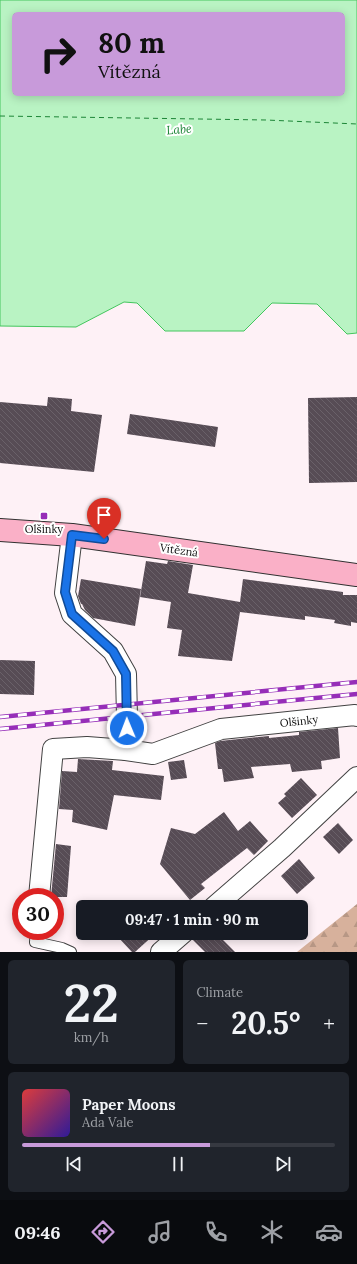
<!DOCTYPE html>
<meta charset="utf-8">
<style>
:root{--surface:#171b24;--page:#20242c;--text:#f1f3f6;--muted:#9ea1a6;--line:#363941;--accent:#c89ada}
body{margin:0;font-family:Lora,serif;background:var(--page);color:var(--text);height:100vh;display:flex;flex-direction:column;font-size:15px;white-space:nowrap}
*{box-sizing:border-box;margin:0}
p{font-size:13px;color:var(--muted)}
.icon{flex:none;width:22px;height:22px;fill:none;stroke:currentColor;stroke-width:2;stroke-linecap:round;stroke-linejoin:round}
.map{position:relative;height:952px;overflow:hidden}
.drawer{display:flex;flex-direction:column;gap:8px;padding:8px;background:#0d0f14;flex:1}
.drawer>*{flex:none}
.hud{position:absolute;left:12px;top:12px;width:333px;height:84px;border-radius:6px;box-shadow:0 2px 10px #0003;background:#c89ada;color:#111;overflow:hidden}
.speed{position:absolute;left:12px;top:888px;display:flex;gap:8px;font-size:20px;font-weight:700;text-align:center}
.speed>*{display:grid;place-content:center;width:52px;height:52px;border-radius:50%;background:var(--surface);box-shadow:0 2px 10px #0003;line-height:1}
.speed .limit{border:6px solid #d22;background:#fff;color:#111}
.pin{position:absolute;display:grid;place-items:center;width:34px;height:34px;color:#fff;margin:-41px -17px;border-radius:50% 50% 50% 0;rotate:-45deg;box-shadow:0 0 4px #0007}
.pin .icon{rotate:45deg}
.me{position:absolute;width:44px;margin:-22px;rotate:359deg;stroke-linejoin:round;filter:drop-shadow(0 0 3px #0008)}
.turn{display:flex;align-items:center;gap:14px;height:84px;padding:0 20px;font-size:18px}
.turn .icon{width:52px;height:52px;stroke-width:2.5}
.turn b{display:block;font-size:28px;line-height:34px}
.big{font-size:30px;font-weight:800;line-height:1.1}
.drawer .widget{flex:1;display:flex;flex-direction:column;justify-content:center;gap:6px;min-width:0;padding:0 14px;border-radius:6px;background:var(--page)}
.drawer .dial{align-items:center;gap:0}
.dial b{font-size:52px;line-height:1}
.song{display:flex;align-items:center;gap:12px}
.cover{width:48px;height:48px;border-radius:6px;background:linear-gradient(135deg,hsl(0 70% 55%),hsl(250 70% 35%))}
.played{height:4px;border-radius:2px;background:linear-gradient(90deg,var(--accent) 60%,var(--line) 60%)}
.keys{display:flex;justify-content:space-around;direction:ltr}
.heat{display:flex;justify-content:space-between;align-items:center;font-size:22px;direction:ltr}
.drawer .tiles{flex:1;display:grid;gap:8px;grid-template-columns:1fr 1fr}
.widget:last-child{grid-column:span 2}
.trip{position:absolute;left:76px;top:900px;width:232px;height:40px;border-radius:6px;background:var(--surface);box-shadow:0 2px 10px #0003;font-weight:800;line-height:40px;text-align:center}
.dock{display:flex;height:64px;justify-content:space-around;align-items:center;background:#090b0e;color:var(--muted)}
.dock .icon{width:28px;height:28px}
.dock .selected{color:var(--accent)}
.dock b{font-size:18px;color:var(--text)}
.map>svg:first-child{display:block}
</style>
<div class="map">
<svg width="357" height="952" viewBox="0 0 357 952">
<defs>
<pattern id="forest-firs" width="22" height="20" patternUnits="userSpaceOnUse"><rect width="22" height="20" fill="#d7b19c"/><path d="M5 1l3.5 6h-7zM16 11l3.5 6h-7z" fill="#b79785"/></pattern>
<pattern id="building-back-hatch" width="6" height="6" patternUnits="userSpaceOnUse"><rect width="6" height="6" fill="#574c55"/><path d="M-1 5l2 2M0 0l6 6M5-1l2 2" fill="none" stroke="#6a6169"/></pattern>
</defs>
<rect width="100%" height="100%" fill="#fef1f6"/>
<polygon fill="url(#forest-firs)" points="357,904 357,952 297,952"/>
<path fill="#b9f3c3" stroke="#44c65e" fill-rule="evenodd" d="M0 0H357V333L347 334 317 304 272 303 244 331H165L137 303 124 302 76 327 0 326ZM14 14H343V94H14Z"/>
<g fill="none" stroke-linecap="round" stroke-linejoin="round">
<polyline stroke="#1c8536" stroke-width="1" stroke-dasharray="5 4" stroke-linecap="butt" points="0,116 266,120 357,124"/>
</g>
<g fill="url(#building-back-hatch)">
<polygon points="48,397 72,399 71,411 102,415 94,472 0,463 0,402 47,406"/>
<polygon points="357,397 357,482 309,483 308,398"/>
<polygon points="130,414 218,427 215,447 127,434"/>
<polygon points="146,561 167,564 168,561 193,565 188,593 240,602 243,579 343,592 343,595 357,595 357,623 351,622 351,626 334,623 335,620 305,616 305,620 240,612 232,661 178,656 182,630 167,628 171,602 140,597"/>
<polygon points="81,579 141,589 135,626 93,618 85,610 82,604 81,604 78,596"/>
<polygon points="0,660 35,661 34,695 0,694"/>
<polygon points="338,728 340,758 321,761 322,769 292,772 290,764 251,767 254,778 224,782 222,769 218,769 215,743 220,741 269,736 269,738 299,735 299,732"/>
<polygon points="78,759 113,761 112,770 164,776 161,800 114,795 107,830 72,822 73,810 59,809 62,771 77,772"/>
<polygon points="184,760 187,778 171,780 168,762"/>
<polygon points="301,778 317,795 292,818 278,803 286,796 284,794"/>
<polygon points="224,812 238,831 250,821 268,841 254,855 247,848 201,884 205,888 190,900 160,864 171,828 195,834"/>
<polygon points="338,823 353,840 339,854 323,837"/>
<polygon points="56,844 71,846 67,897 51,897"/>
<polygon points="299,859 315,878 297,894 281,876"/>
<polygon points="120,933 156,933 135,952 132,952 117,936"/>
<polygon points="200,933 216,933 235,952 205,952 193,940"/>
</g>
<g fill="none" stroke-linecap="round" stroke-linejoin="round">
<defs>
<polyline id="service" points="36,931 35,942 62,948 71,952"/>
<g id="minor">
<polyline points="72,535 65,593 72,614 113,651 126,674 127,717 126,750"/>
<polyline points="39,897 53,749 87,747 126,750 153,754 221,729 355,715 357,716"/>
<polyline points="214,907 282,848 357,777"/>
<polyline points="161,952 183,933"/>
</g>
<polyline id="secondary" points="0,530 72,535 357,575"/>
</defs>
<use href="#service" stroke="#424242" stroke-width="12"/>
<use href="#minor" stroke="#424242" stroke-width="22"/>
<use href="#secondary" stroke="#313131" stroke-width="24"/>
<use href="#service" stroke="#fff" stroke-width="10"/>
<use href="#minor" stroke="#fff" stroke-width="20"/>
<use href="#secondary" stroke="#fab0c7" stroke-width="22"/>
<defs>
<g id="rail">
<polyline points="0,717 357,682"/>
<polyline points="0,729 357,694"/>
</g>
</defs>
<use href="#rail" stroke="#962eb8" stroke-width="4.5"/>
<use href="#rail" stroke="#fff" stroke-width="3" stroke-dasharray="9" stroke-linecap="butt"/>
</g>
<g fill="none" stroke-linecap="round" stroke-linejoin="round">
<defs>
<polyline id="route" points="104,539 72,535 65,592 72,614 113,651 126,674 127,728"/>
</defs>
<use href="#route" stroke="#114b97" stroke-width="10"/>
<use href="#route" stroke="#1a73e8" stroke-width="7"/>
</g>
<rect fill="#962eb8" stroke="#fff" stroke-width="1.5" x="40" y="512" width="8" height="8" rx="2"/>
<g text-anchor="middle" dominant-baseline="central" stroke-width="4" stroke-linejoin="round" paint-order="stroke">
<g font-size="11" fill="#0f0f0f" stroke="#fff">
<text x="44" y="529">Olšinky</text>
</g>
<g font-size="11" fill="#0f0f0f" stroke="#fff">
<text transform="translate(179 550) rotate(8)">Vítězná</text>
<text transform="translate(299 721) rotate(-6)">Olšinky</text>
</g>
<g font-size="12" font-style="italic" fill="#1c8536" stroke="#fff">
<text transform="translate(179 129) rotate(-5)">Labe</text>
</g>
</g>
</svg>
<div class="speed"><div class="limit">30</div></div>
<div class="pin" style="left:104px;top:539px;background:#d93025"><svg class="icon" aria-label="arrive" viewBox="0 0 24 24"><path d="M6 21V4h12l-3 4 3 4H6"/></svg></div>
<svg class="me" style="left:127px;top:728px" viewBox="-20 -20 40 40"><circle r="17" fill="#1a73e8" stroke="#fff" stroke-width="3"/><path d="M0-11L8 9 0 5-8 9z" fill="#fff"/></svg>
<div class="trip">09:47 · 1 min · 90 m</div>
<div class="hud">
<div class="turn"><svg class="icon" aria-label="right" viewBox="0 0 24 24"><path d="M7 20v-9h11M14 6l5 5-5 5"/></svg><div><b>80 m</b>Vítězná</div></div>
</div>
</div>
<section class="drawer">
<div class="tiles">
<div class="widget dial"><b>22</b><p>km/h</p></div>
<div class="widget"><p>Climate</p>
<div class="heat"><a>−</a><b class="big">20.5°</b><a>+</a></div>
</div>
<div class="widget">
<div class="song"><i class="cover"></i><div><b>Paper Moons</b><p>Ada Vale</p></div></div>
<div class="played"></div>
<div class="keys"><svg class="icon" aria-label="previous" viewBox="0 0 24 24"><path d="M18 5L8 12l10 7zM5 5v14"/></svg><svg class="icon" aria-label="pause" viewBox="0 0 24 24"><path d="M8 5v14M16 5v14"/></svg><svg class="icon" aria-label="next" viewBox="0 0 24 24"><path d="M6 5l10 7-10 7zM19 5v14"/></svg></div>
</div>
</div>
</section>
<nav class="dock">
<b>09:46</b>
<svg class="icon selected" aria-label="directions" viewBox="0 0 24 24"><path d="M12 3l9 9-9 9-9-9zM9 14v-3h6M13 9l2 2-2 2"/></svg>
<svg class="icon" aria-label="music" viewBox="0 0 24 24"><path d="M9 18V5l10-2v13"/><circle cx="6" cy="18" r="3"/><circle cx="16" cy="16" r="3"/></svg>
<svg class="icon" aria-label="phone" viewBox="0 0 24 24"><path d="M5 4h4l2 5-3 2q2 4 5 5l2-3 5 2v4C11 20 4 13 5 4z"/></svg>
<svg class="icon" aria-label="climate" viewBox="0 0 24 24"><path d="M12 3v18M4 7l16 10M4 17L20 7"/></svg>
<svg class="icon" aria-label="car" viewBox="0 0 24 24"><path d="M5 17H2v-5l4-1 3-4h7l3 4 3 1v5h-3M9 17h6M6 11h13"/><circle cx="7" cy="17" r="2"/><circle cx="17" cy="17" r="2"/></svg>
</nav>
